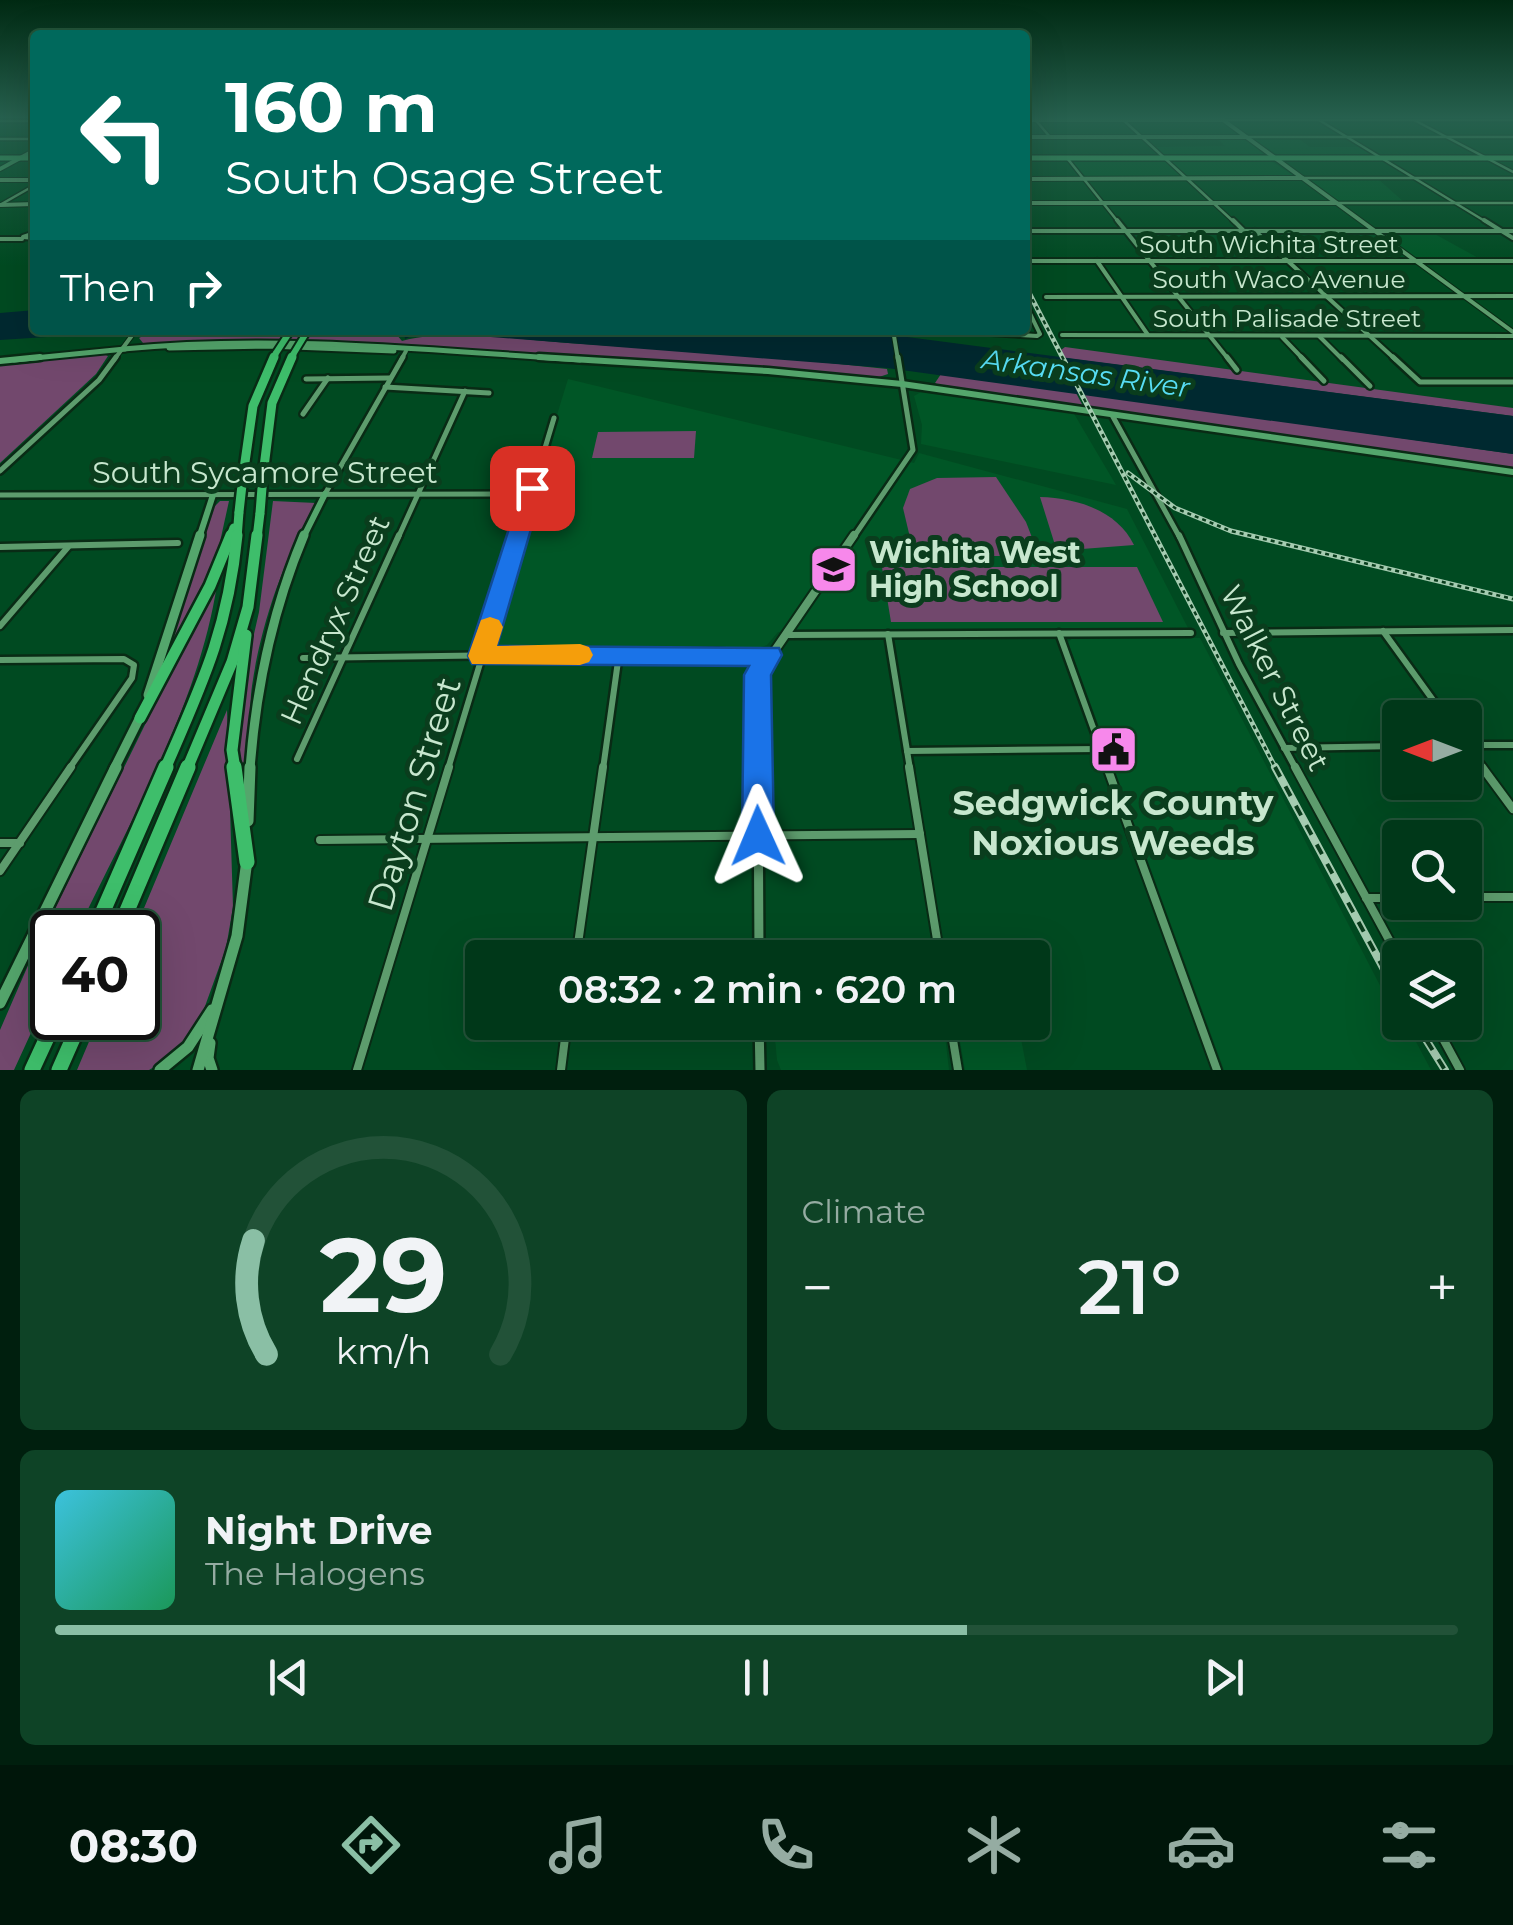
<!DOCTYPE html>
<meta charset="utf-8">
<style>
:root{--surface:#003819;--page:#0e4326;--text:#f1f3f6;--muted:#95aca2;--line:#225238;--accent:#8abfa5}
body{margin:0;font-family:Montserrat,sans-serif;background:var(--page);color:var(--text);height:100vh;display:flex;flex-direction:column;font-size:38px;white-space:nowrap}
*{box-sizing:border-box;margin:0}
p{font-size:32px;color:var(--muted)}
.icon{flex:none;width:55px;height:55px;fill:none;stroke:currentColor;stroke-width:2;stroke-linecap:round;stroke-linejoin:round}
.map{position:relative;height:1070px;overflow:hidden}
.side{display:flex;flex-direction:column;gap:20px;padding:20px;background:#001f0e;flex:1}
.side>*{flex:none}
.hud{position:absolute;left:30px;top:30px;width:1000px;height:305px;border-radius:10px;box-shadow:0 10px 40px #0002,0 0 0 2px var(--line);background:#00695c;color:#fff;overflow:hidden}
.needle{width:65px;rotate:270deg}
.fabs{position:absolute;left:1382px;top:700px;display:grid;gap:20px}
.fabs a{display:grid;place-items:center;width:100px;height:100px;border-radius:10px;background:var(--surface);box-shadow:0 10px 40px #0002,0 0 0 2px var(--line);font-size:50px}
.speed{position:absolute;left:30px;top:910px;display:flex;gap:20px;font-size:50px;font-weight:700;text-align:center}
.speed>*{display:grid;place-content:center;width:130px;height:130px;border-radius:50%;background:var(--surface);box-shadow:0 10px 40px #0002,0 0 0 2px var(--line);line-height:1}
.speed .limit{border:5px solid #111;border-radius:15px;background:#fff;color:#111}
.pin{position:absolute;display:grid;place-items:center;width:85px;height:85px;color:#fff;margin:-42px;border-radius:20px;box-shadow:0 5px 15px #0006}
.me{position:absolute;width:110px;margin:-55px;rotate:359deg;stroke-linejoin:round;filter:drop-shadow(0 0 8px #0008)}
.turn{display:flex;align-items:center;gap:35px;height:210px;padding:0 30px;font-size:45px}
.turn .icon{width:130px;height:130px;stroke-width:2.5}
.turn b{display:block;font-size:70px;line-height:85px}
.then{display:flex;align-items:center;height:95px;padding:0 30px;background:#0003;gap:20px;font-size:38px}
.big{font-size:75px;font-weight:600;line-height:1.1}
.side .tile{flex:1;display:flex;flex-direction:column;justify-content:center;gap:15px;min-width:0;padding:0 35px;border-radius:15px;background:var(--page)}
.side .dial{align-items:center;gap:0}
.dial svg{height:260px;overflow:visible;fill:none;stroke:var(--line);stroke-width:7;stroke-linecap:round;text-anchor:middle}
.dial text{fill:var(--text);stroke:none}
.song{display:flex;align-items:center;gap:30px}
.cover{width:120px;height:120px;border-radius:15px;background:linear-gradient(135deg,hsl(190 70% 55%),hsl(150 70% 35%))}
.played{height:10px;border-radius:5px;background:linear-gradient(90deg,var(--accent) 65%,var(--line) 65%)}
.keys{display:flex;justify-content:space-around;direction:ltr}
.heat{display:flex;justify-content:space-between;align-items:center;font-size:55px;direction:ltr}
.side .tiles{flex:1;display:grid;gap:20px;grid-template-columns:1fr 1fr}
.tile:last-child{grid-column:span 2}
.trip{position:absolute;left:465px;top:940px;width:585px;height:100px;border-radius:10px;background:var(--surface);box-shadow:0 10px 40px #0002,0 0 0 2px var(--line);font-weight:600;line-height:100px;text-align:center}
.menu{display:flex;height:160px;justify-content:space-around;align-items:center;background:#00160a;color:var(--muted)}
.menu .icon{width:70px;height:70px}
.menu .current{color:var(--accent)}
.menu b{font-size:45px;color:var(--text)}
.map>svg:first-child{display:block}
</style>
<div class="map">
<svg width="1513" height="1070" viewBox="0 0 1513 1070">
<rect width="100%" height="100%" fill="#004a21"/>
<g fill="#005626">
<polygon points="1217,138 1247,139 1264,155 1165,156 1155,147 1225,146"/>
<polygon points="1298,138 1310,147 1360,147 1374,156 1278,155 1253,139"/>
<polygon points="1070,159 1165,159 1183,177 1087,178"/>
<polygon points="1169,159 1268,159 1297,178 1187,177"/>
<polygon points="1378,179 1404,202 1340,202 1310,180"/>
<polygon points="1382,233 1433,233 1482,260 1418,259"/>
<polygon points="568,379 914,463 919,453 1127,509 1188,628 778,632 767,645 749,651 490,653 486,646"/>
<polygon points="921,392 1073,412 1116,485 921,444 922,425 914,396"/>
<polygon points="1073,638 1200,638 1387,999 1400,1013 1400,1022 1406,1023 1431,1070 1224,1070 1068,642"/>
<polygon points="957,1023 1018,1023 1027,1070 965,1070"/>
<polygon points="944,1027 949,1070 781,1070 777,1060 774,1028"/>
</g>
<g fill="#72486d">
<path d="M347 330 396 334 402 341C452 328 515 339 568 343 674 350 781 357 887 369L888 374 876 378 323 341 143 343 139 338 153 331Z"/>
<polygon points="1065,347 1513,408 1513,416 1065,358 1061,350"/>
<polygon points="101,353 108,356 96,374 0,463 0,362"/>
<polygon points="941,374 1075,391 1084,408 940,386 935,383"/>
<polygon points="1084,393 1513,454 1513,468 1092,409"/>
<polygon points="696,431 694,458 592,458 598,432"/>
<polygon points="996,477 1026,522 1036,548 1027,556 991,556 912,546 903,508 910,489 937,478"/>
<path d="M1040 497C1076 498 1117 510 1134 545L1082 549 1055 545Z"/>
<polygon points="220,501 229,501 216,560 165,658 214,507"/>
<path d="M273 501 316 503C284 558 261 623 252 686 248 713 253 757 241 778L239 731 246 669 259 612Z"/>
<polygon points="882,567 1137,567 1163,622 891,622"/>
<path d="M214 584H217C199 705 129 822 77 932H52V987L14 1070H0V1030L36 947Z"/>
<polygon points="227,710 233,907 226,948 204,1009 189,1039 169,1058 149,1070 77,1070 99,1018 138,1018 138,932 134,932"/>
</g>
<g fill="#002930">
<polygon points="35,310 35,330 155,330 0,340 0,313"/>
<polygon points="358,330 854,330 1513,416 1513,454 887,368 465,335 412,336 405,339 404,333"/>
</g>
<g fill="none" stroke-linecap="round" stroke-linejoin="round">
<defs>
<g id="minor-far4">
<polyline points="1033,117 1050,137"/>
<polyline points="1120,117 1235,223"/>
<polyline points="1223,120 1513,120"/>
<polyline points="1319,120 1488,223"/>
<polyline points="1414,120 1513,172"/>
<polyline points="0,121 35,121"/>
<polyline points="1247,137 1513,137"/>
<polyline points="0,139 35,139"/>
<polyline points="1067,158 1119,223"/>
<polyline points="1303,178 1513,178"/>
<polyline points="1338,203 1513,203"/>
<polyline points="0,205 35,185"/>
</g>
<g id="minor-far3">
<polyline points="1117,220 1229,360"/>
<polyline points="1233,220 1243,230"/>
<polyline points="1484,220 1513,238"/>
<polyline points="1025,231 1513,231"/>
<polyline points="1255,231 1396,360"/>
<polyline points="35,233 23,237 35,238"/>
<polyline points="0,239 22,239"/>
<polyline points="1025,261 1513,261"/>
<polyline points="1097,261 1148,335"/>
<polyline points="1046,297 1513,296"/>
<polyline points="943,330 1037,336 1040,334 1025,303"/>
<polyline points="1062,335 1513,336"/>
<polyline points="1319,336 1343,360"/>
<polyline points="1282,337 1304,360"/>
</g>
<g id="minor-far2">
<polyline points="1227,357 1237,370"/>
<polyline points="1301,357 1324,381"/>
<polyline points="1341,357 1370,386"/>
<polyline points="1393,357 1420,382 1513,382"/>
<polyline points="306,379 390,378"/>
<polyline points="385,387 489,393"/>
<polyline points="303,414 328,378"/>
<polyline points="1112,415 1180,538"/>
<polyline points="398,538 465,391"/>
<polyline points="518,538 554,418"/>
</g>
<g id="minor-far1">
<polyline points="1179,535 1239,664 1296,769"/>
<polyline points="0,547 178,543"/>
<polyline points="0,626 68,547"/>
<polyline points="1383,631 1446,718"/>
<polyline points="1059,633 1108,769"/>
<polyline points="1223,633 1513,630"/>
<polyline points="888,634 910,769"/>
<polyline points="787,635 1191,633"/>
<polyline points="303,658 718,652 769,655"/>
<polyline points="0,660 124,659 134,665 132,678 69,769"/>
<polyline points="1465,743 1484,769"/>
<polyline points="1468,745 1513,745"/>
<polyline points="1284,748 1400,746"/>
<polyline points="907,751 1099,749"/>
<polyline points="297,759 399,535"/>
<polyline points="448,769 519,535"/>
<polyline points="603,769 619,654"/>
</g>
<g id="minor">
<polyline points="909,767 940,958"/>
<polyline points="1107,767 1217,1070"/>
<polyline points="1295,767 1400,960"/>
<polyline points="1482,767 1513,809"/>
<polyline points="320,840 920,834"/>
<polyline points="0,843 20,843"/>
<polyline points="0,871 71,767"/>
<polyline points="1465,897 1513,897"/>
<polyline points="1366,898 1400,898"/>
<polyline points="576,958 603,767"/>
<polyline points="950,1022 958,1070"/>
<polyline points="1434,1022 1460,1070"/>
<polyline points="357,1070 449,767"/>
<polyline points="561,1070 567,1022"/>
</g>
<g id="tertiary-far3">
<polyline points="1219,117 1513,332"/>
<polyline points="1025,120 1222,120"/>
<polyline points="1025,137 1246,137"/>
<polyline points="1025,179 1302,178"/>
<polyline points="0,180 35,180"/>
<polyline points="1025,203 1336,203"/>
<polyline points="0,205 35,204"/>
<polyline points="893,330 898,360"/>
<polyline points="114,360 136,330"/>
<polyline points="401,360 406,351"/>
</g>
<g id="tertiary-far2">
<polyline points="0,471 99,380 116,357"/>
<polyline points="325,494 403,357"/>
<polyline points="0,495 530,494"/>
<polyline points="853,538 913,450 898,357"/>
</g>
<polyline id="tertiary-far1" points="758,769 758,675 854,535"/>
<g id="tertiary">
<polyline points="758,767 759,958"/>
<polyline points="759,1022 760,1070"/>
</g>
<polyline id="secondary-far4" points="0,169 35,150"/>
<g id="secondary-far3">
<polyline points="169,348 269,346 394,351"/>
<path d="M123 349C275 334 428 350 580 360"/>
<polyline points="14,360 125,349"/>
</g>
<g id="secondary-far2">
<polyline points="539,357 768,371 902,384 1513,472"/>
<polyline points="0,361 40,357"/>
<polyline points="199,538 213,495"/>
<polyline points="303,538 325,494"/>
</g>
<g id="secondary-far1">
<polyline points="148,695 200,535"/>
<polyline points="114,769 140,717"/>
<path d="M250 769C256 687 272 611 304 535"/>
</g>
<g id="secondary">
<polyline points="248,821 250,767"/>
<polyline points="0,1003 116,767"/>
<polyline points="210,1043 208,1058 212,1070"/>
<polyline points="160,1070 188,1047 212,1010"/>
<polyline points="198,1070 237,936 247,860"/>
</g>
<g id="primary">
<polyline points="0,158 35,158"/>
<polyline points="1025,158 1513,158"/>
</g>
<g id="motorway-far3">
<polyline points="273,360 276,353"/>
<polyline points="291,360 294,353"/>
</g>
<g id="motorway-far2">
<polyline points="263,475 272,403 292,357"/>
<polyline points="243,476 253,406 274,357"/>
<polyline points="230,538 234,528"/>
<polyline points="237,538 239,512"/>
<polyline points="257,538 260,513"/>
</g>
<g id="motorway-far1">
<polyline points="140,718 210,586 231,535"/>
<path d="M165 769C202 684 228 630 237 535"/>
<polyline points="187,769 232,662 248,607 257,535"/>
<polyline points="235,769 232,750 246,635"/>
</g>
<g id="motorway">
<polyline points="234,767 247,862"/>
<polyline points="94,932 166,767"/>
<polyline points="118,932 188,767"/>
<polyline points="32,1070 56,1018"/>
<polyline points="59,1070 82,1018"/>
</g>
</defs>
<use href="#minor-far4" stroke="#092b15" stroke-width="5"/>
<use href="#minor-far3" stroke="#092b15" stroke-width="8"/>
<use href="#minor-far2" stroke="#092b15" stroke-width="10"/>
<use href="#minor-far1" stroke="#092b15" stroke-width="11"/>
<use href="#minor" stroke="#092b15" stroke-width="12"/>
<use href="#tertiary-far3" stroke="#092b15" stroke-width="6"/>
<use href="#tertiary-far2" stroke="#092b15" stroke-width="10"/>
<use href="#tertiary-far1" stroke="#092b15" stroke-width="12"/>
<use href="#tertiary" stroke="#092b15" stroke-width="14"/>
<use href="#secondary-far4" stroke="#092b15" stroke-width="6"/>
<use href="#secondary-far3" stroke="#092b15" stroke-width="9"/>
<use href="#secondary-far2" stroke="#092b15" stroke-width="11"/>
<use href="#secondary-far1" stroke="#092b15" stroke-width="14"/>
<use href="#secondary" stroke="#092b15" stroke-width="16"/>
<use href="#primary" stroke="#092b15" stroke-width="8"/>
<use href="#motorway-far3" stroke="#092b15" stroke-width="10"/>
<use href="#motorway-far2" stroke="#092b15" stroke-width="14"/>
<use href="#motorway-far1" stroke="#092b15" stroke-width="16"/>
<use href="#motorway" stroke="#092b15" stroke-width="20"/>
<use href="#minor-far4" stroke="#5d9c6d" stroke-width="2.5"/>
<use href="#minor-far3" stroke="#5d9c6d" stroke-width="4"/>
<use href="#minor-far2" stroke="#5d9c6d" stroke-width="5"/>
<use href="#minor-far1" stroke="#5d9c6d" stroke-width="6"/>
<use href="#minor" stroke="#5d9c6d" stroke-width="8"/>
<use href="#tertiary-far3" stroke="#5d9c6d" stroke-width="4"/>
<use href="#tertiary-far2" stroke="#5d9c6d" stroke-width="5"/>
<use href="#tertiary-far1" stroke="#5d9c6d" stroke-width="8"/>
<use href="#tertiary" stroke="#5d9c6d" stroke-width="9"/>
<use href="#secondary-far4" stroke="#54a66c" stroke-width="4"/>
<use href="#secondary-far3" stroke="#54a66c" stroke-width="5"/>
<use href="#secondary-far2" stroke="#54a66c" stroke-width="6"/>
<use href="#secondary-far1" stroke="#54a66c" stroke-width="9"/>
<use href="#secondary" stroke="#54a66c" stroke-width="11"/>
<use href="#primary" stroke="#4ab06c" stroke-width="5"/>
<use href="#motorway-far3" stroke="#3ebe6b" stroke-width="6"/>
<use href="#motorway-far2" stroke="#3ebe6b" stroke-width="9"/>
<use href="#motorway-far1" stroke="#3ebe6b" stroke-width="11"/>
<use href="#motorway" stroke="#3ebe6b" stroke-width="15"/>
<defs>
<g id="rail-far1">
<polyline points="1025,285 1276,769"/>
<polyline points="1128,473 1175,508 1231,531 1513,599"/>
</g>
<g id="rail">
<polyline points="1275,767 1400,999"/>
<polyline points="1415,1022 1445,1070"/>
</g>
</defs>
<use href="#rail-far1" stroke="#a5ccb1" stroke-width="5"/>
<use href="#rail" stroke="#a5ccb1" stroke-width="8"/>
<use href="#rail-far1" stroke="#0a3d1d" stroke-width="2.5" stroke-dasharray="4" stroke-linecap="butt"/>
<use href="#rail" stroke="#0a3d1d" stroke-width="4" stroke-dasharray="11" stroke-linecap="butt"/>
<defs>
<g id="motorway-bridge-far1">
<polyline points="276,353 291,330"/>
<polyline points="294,353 308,330"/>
</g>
<g id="motorway-bridge">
<polyline points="239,512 243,476"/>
<polyline points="260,513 263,475"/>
</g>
</defs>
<use href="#motorway-bridge-far1" stroke="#092b15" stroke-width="10" stroke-linecap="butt"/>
<use href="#motorway-bridge" stroke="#092b15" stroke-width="14" stroke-linecap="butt"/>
<use href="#motorway-bridge-far1" stroke="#3ebe6b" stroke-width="6"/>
<use href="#motorway-bridge" stroke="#3ebe6b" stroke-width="9"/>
</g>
<linearGradient id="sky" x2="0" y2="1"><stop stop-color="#002912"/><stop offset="0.44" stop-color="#26604e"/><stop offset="1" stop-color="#26604e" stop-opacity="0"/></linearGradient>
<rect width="1513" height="266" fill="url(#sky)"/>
<polygon fill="#1a73e8" stroke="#114b97" stroke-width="2.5" points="532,481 543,488 497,646 779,648 782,655 771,675 774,836 769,846 758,851 747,846 742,836 744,675 749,666 472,664 468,656 522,488"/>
<polygon fill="#f59e0b" points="490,617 499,620 503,627 497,646 580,644 589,647 593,655 589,662 580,665 472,664 468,656 481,620"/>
<defs>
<symbol id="school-square" viewBox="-11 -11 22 22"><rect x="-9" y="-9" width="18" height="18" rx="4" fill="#f788eb" stroke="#0a3d1d"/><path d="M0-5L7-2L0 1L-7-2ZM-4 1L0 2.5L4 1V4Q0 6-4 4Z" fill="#111"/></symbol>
<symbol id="civic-square" viewBox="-11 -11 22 22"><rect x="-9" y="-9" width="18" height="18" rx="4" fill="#f788eb" stroke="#0a3d1d"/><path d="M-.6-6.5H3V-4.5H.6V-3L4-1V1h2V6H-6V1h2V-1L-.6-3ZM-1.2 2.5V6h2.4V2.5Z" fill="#111"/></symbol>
</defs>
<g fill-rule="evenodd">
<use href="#school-square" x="806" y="542" width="55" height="55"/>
<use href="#civic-square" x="1086" y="722" width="55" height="55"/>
</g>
<g text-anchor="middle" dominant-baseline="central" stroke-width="10" stroke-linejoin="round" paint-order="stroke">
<g font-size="25" fill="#c7e7ce" stroke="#0a3d1d">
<text x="1269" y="244">South Wichita Street</text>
<text x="1279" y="279">South Waco Avenue</text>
<text x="1287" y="318">South Palisade Street</text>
</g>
<g font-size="28" font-style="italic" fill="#57ddf4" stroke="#0a3d1d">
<text transform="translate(1086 373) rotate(8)">Arkansas River</text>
</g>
<g font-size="30" fill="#c7e7ce" stroke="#0a3d1d">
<text x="265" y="472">South Sycamore Street</text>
<text transform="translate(335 620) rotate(-66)">Hendryx Street</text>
<text transform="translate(1275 678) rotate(63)">Walker Street</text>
</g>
<g font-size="30" font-weight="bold" fill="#c7e7ce" stroke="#0a3d1d" text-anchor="start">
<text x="869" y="552">Wichita West<tspan x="869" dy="34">High School</tspan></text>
</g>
<g font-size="35" fill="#c7e7ce" stroke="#0a3d1d">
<text transform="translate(414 794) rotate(-73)">Dayton Street</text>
</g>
<g font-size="35" font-weight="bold" fill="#c7e7ce" stroke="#0a3d1d">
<text x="1113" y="802">Sedgwick County<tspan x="1113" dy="40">Noxious Weeds</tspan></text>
</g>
</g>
</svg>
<div class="fabs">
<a><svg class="needle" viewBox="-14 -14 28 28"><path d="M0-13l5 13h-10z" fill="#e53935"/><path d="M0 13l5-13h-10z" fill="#95aca2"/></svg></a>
<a><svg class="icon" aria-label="search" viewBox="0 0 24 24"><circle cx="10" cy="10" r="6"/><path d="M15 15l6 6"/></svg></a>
<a><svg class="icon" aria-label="layers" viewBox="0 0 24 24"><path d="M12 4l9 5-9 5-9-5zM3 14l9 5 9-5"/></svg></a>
</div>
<div class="speed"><div class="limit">40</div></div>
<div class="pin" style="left:532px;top:488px;background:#d93025"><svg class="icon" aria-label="arrive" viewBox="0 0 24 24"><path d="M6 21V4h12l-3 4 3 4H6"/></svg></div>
<svg class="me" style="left:758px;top:836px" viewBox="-20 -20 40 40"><path d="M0-17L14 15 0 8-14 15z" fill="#1a73e8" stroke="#fff" stroke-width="4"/></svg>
<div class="trip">08:32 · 2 min · 620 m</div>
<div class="hud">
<div class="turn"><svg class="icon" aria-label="left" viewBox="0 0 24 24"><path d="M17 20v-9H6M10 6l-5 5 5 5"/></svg><div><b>160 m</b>South Osage Street</div></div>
<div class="then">Then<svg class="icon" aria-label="right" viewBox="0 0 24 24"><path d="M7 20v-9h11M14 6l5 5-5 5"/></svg></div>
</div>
</div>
<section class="side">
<div class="tiles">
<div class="tile dial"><svg viewBox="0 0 100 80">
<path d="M14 69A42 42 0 1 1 86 69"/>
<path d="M14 69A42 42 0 0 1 10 34" stroke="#8abfa5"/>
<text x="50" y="56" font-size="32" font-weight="700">29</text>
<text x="50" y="72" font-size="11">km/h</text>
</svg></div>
<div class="tile"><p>Climate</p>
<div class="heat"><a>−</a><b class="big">21°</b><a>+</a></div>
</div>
<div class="tile">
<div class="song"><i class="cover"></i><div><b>Night Drive</b><p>The Halogens</p></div></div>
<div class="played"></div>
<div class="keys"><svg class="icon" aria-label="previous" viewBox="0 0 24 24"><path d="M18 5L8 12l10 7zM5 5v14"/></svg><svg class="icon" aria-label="pause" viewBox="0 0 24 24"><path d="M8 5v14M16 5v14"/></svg><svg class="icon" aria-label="next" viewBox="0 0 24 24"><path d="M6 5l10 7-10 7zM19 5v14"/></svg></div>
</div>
</div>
</section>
<nav class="menu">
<b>08:30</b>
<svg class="icon current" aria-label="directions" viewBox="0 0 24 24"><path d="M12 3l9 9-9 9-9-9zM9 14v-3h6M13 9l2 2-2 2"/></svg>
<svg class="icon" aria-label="music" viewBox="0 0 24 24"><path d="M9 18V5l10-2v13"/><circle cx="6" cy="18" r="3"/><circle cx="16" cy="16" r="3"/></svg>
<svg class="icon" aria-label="phone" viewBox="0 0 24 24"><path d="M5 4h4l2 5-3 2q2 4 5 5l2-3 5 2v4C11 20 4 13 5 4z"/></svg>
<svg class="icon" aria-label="climate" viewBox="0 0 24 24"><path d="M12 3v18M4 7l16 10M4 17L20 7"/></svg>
<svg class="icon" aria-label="car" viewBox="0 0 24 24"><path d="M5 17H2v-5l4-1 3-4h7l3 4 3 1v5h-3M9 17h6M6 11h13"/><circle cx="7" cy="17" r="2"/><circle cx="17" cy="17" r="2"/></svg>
<svg class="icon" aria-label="filters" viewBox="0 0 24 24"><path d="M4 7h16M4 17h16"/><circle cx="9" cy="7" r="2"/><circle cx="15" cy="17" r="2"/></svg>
</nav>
